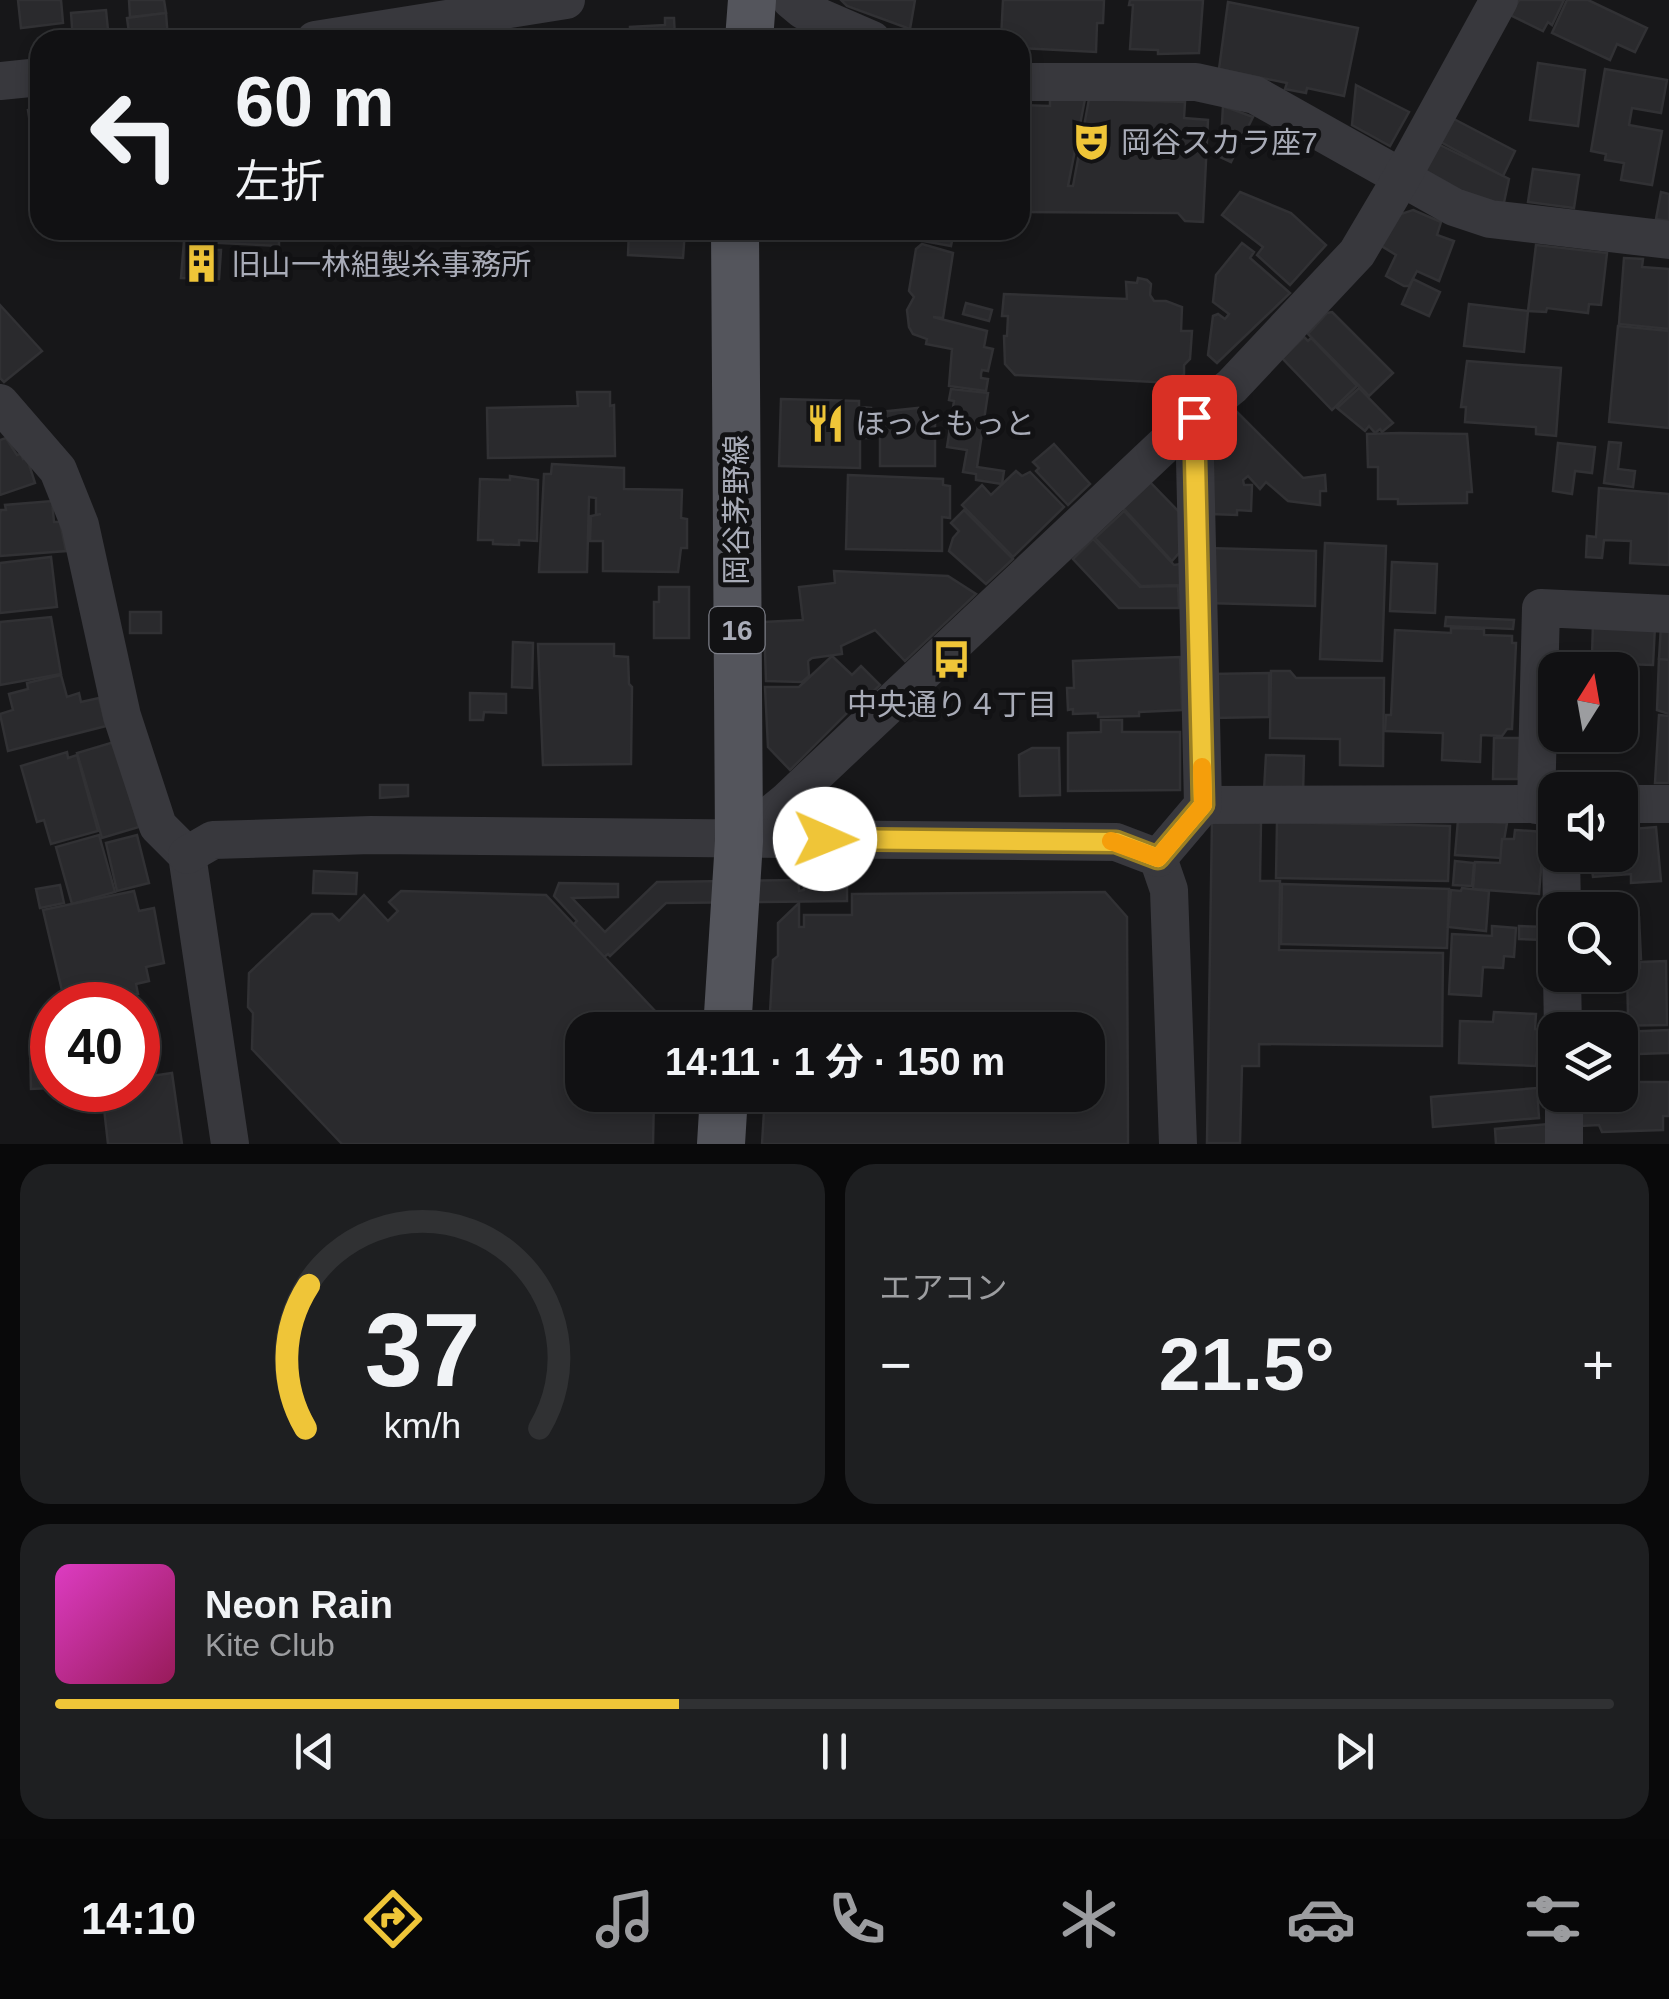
<!DOCTYPE html>
<html lang="ja">
<meta charset="utf-8">
<style>
:root{--surface:#111113;--page:#1e1f21;--text:#f1f3f6;--muted:#9c9da0;--line:#303133;--accent:#efc538}
body{margin:0;font-family:Arial,"Noto Sans JP",sans-serif;background:var(--page);color:var(--text);height:100vh;display:flex;flex-direction:column;font-size:38px;white-space:nowrap}
*{box-sizing:border-box;margin:0}
p{font-size:32px;color:var(--muted)}
.icon{flex:none;width:55px;height:55px;fill:none;stroke:currentColor;stroke-width:2;stroke-linecap:round;stroke-linejoin:round}
.map{position:relative;height:1144px;overflow:hidden}
.panel{display:flex;flex-direction:column;gap:20px;padding:20px;background:#09090a;flex:1}
.panel>*{flex:none}
.hud{position:absolute;left:30px;top:30px;width:1000px;height:210px;border-radius:30px;box-shadow:0 5px 15px #0003,0 0 0 2px var(--line);background:#111113;color:var(--text);overflow:hidden}
.needle{width:65px;rotate:11deg}
.fabs{position:absolute;left:1538px;top:652px;display:grid;gap:20px}
.fabs a{display:grid;place-items:center;width:100px;height:100px;border-radius:20px;background:var(--surface);box-shadow:0 5px 15px #0003,0 0 0 2px var(--line);font-size:50px}
.speed{position:absolute;left:30px;top:982px;display:flex;gap:20px;font-size:50px;font-weight:700;text-align:center}
.speed>*{display:grid;place-content:center;width:130px;height:130px;border-radius:50%;background:var(--surface);box-shadow:0 5px 15px #0003,0 0 0 2px var(--line);line-height:1}
.speed .limit{border:15px solid #d22;background:#fff;color:#111}
.pin{position:absolute;display:grid;place-items:center;width:85px;height:85px;color:#fff;margin:-42px;border-radius:20px;box-shadow:0 5px 15px #0006}
.me{position:absolute;width:110px;margin:-55px;rotate:91deg;stroke-linejoin:round;filter:drop-shadow(0 0 8px #0008)}
.turn{display:flex;align-items:center;gap:35px;height:210px;padding:0 40px;font-size:45px}
.turn .icon{width:130px;height:130px;stroke-width:2.5}
.turn b{display:block;font-size:70px;line-height:85px}
.big{font-size:75px;font-weight:700;line-height:1.1}
.panel .widget{flex:1;display:flex;flex-direction:column;justify-content:center;gap:15px;min-width:0;padding:0 35px;border-radius:30px;background:var(--page)}
.panel .dial{align-items:center;gap:0}
.dial svg{height:260px;overflow:visible;fill:none;stroke:var(--line);stroke-width:7;stroke-linecap:round;text-anchor:middle}
.dial text{fill:var(--text);stroke:none}
.song{display:flex;align-items:center;gap:30px}
.cover{width:120px;height:120px;border-radius:15px;background:linear-gradient(135deg,hsl(310 70% 55%),hsl(330 70% 35%))}
.played{height:10px;border-radius:5px;background:linear-gradient(90deg,var(--accent) 40%,var(--line) 40%)}
.keys{display:flex;justify-content:space-around;direction:ltr}
.heat{display:flex;justify-content:space-between;align-items:center;font-size:55px;direction:ltr}
.panel .tiles{flex:1;display:grid;gap:20px;grid-template-columns:1fr 1fr}
.widget:last-child{grid-column:span 2}
.trip{position:absolute;left:565px;top:1012px;width:540px;height:100px;border-radius:30px;background:var(--surface);box-shadow:0 5px 15px #0003,0 0 0 2px var(--line);font-weight:700;line-height:100px;text-align:center}
.tab-bar{display:flex;height:160px;justify-content:space-around;align-items:center;background:#070708;color:var(--muted)}
.tab-bar .icon{width:70px;height:70px}
.tab-bar .active{color:var(--accent)}
.tab-bar b{font-size:45px;color:var(--text)}
.map>svg:first-child{display:block}
</style>
<div class="map">
<svg width="1669" height="1144" viewBox="0 0 1669 1144">
<rect width="100%" height="100%" fill="#171719"/>
<g fill="#2a2a2d" stroke="#313134" stroke-width="2.5">
<polygon points="18,0 61,0 63,23 21,28"/>
<polygon points="129,0 164,0 166,13 130,17"/>
<polygon points="841,0 915,0 910,29 847,6"/>
<polygon points="1003,0 1104,0 1103,23 1097,23 1096,52 1020,48 1020,40 1001,40"/>
<polygon points="1130,0 1203,0 1199,53 1158,54 1158,50 1130,49 1133,5 1129,5"/>
<polygon points="1519,0 1564,0 1552,25 1548,22 1543,31 1510,15"/>
<polygon points="1567,0 1588,0 1647,28 1635,52 1617,44 1610,60 1552,33"/>
<polygon points="1228,2 1358,28 1344,96 1307,88 1306,93 1285,89 1287,83 1219,69"/>
<polygon points="106,10 109,40 73,40 71,13"/>
<polygon points="166,13 168,40 130,40 127,18"/>
<polygon points="665,18 674,18 675,40 630,40 630,27 665,25"/>
<polygon points="1538,63 1585,70 1578,126 1530,120"/>
<polygon points="1605,69 1667,80 1661,113 1632,108 1629,125 1662,131 1652,185 1621,180 1624,163 1605,160 1606,154 1591,151"/>
<polygon points="1356,85 1409,112 1390,146 1352,125"/>
<polygon points="1050,98 1085,99 1068,186 1073,186 1089,99 1185,102 1184,118 1208,120 1203,222 1185,221 1178,213 1020,212 1020,105 1050,106"/>
<polygon points="1223,106 1253,117 1231,162 1220,157"/>
<polygon points="40,108 40,157 35,158 28,110"/>
<polygon points="1452,118 1515,151 1503,176 1439,141"/>
<polygon points="1438,144 1509,179 1503,207 1422,176"/>
<polygon points="1533,169 1579,175 1574,208 1528,202"/>
<polygon points="1240,192 1291,213 1326,245 1290,285 1257,255 1263,247 1222,215"/>
<polygon points="1661,192 1669,194 1669,221 1656,219"/>
<polygon points="1413,210 1441,222 1437,235 1454,241 1439,281 1417,271 1409,286 1404,286 1386,276 1396,255 1380,245 1398,215"/>
<polygon points="130,230 279,230 279,246 200,242 200,250 221,250 219,279 181,278 184,241 144,240 145,232"/>
<polygon points="629,230 685,230 683,258 628,255"/>
<polygon points="925,230 954,230 951,246 923,241"/>
<polygon points="1242,243 1254,252 1250,258 1290,293 1217,363 1208,355 1213,316 1218,314 1225,319 1229,314 1213,302 1216,275"/>
<polygon points="922,244 953,253 943,318 933,317 987,331 984,347 993,349 988,371 982,370 981,374 981,378 988,379 986,391 949,386 952,349 926,344 927,339 913,334 909,327 907,310 914,297 909,291 916,249"/>
<polygon points="1536,245 1607,253 1601,305 1589,304 1588,313 1547,308 1546,312 1528,311"/>
<polygon points="1624,258 1643,259 1642,267 1669,269 1669,329 1619,324"/>
<polygon points="1138,278 1147,280 1151,284 1150,295 1154,301 1166,301 1182,307 1181,331 1192,331 1190,359 1184,365 1184,374 1174,383 1015,375 1005,364 1004,336 1007,336 1008,316 1002,316 1004,294 1127,299 1126,282 1137,283"/>
<polygon points="1413,279 1440,292 1429,316 1402,304"/>
<polygon points="966,303 992,310 989,321 963,314"/>
<polygon points="1469,304 1528,311 1524,352 1464,346"/>
<polygon points="0,305 42,351 4,382 0,378"/>
<polygon points="1332,312 1393,373 1369,396 1308,334 1327,313"/>
<polygon points="1618,326 1669,331 1669,428 1609,422"/>
<polygon points="1304,337 1308,341 1311,338 1357,386 1332,410 1282,358"/>
<polygon points="1467,361 1561,368 1556,436 1536,434 1536,427 1465,422 1466,407 1461,407"/>
<polygon points="1359,388 1393,423 1382,432 1380,429 1375,433 1369,426 1365,431 1337,408"/>
<polygon points="951,389 988,393 977,467 1004,471 1002,484 976,480 976,474 963,472 967,450 947,447 954,401 949,400"/>
<polygon points="577,392 610,392 610,406 614,405 615,456 488,458 487,408 578,406"/>
<polygon points="781,399 859,401 859,407 871,408 870,438 860,438 860,468 779,466"/>
<polygon points="1232,407 1303,478 1325,475 1326,491 1320,491 1320,505 1288,501 1266,482 1260,489 1248,476 1243,480 1244,485 1252,485 1251,511 1237,510 1237,515 1210,514 1204,438"/>
<polygon points="918,408 918,414 935,413 935,466 880,466 880,412"/>
<polygon points="1400,433 1467,434 1472,492 1467,492 1467,503 1398,504 1398,499 1378,499 1378,467 1368,467 1367,434"/>
<polygon points="6,438 17,455 21,454 23,459 27,458 35,483 0,495 0,440"/>
<polygon points="1609,442 1621,443 1618,469 1635,471 1633,487 1604,483"/>
<polygon points="1558,443 1595,447 1592,473 1575,471 1572,494 1553,491"/>
<polygon points="1054,444 1090,484 1068,505 1036,471 1039,468 1033,462"/>
<polygon points="552,464 624,468 624,489 682,490 681,518 687,519 687,548 681,548 678,572 603,571 603,541 590,541 591,516 601,514 596,515 596,498 589,497 587,572 539,572 544,474 551,474"/>
<polygon points="1016,471 1022,476 1030,472 1064,507 1013,557 962,505 982,485 991,495"/>
<polygon points="848,475 943,479 943,485 950,486 950,518 942,517 942,551 846,549"/>
<polygon points="510,476 538,480 537,541 519,540 519,545 493,544 493,540 478,540 480,479 510,480"/>
<polygon points="1150,482 1180,513 1179,553 1172,561 1123,508"/>
<polygon points="1599,488 1669,494 1669,565 1630,563 1631,541 1604,540 1602,558 1586,557 1587,536 1596,537"/>
<polygon points="52,501 54,522 60,522 66,551 0,556 0,514 1,510 6,510 5,505"/>
<polygon points="964,510 1013,559 986,584 949,551 953,538 959,531 951,523"/>
<polygon points="1124,511 1174,565 1181,564 1182,585 1141,586 1095,538"/>
<polygon points="1093,539 1140,587 1178,586 1179,608 1119,608 1073,559"/>
<polygon points="1325,543 1386,546 1382,661 1320,659"/>
<polygon points="1207,548 1316,551 1315,606 1206,603"/>
<polygon points="51,557 57,607 0,613 0,563"/>
<polygon points="1392,562 1437,564 1435,613 1390,611"/>
<polygon points="834,571 948,576 976,594 905,661 875,630 841,646 842,654 812,658 808,661 809,676 802,682 766,681 764,622 803,620 799,587 835,583"/>
<polygon points="659,587 689,587 689,638 654,638 654,602 659,602"/>
<rect x="130" y="612" width="31" height="21"/>
<polygon points="51,617 61,674 0,685 0,622"/>
<polygon points="1446,617 1514,620 1513,629 1445,626"/>
<polygon points="1593,623 1655,626 1653,665 1624,664 1624,658 1592,656"/>
<polygon points="1661,626 1669,627 1669,660 1659,659"/>
<polygon points="1451,628 1484,629 1484,635 1512,636 1512,643 1516,643 1512,729 1507,729 1502,736 1481,735 1480,762 1442,760 1443,733 1385,731 1386,715 1391,715 1395,630 1451,633"/>
<polygon points="513,642 533,643 532,688 512,687"/>
<polygon points="538,644 614,644 614,656 628,657 629,684 632,687 631,764 543,765"/>
<polygon points="1557,655 1623,658 1622,690 1628,690 1627,713 1620,713 1620,670 1556,670"/>
<polygon points="832,656 852,675 861,666 880,685 852,712 850,710 790,770 768,747 765,687 799,687"/>
<polygon points="1180,657 1182,710 1139,712 1139,716 1098,717 1098,713 1073,714 1073,709 1068,710 1067,688 1074,688 1073,661"/>
<polygon points="1659,659 1669,660 1669,714 1657,710"/>
<polygon points="1271,671 1290,671 1296,678 1384,678 1383,766 1340,765 1340,739 1270,738"/>
<polygon points="1269,673 1269,717 1211,718 1211,674"/>
<polygon points="61,675 67,697 79,693 81,702 99,698 106,726 8,751 0,714 13,710 9,694 28,689 27,683"/>
<polygon points="470,693 506,694 506,713 484,712 483,720 470,720"/>
<polygon points="1659,715 1669,716 1669,783 1655,783"/>
<polygon points="1101,720 1122,720 1122,732 1180,732 1180,790 1068,791 1068,733 1101,732"/>
<polygon points="1494,738 1520,738 1518,779 1493,779"/>
<polygon points="114,742 139,827 102,838 77,753"/>
<polygon points="1032,748 1059,748 1060,795 1020,796 1019,755"/>
<polygon points="67,752 68,758 77,755 98,831 51,844 44,820 37,822 21,766"/>
<polygon points="1266,755 1304,756 1303,793 1264,791"/>
<polygon points="380,785 408,785 408,796 380,798"/>
<polygon points="1458,820 1507,823 1501,858 1455,855"/>
<polygon points="1212,821 1261,821 1260,881 1280,881 1279,950 1443,953 1442,1046 1259,1044 1259,1066 1242,1066 1240,1143 1207,1143"/>
<polygon points="1277,822 1450,826 1448,881 1276,878"/>
<polygon points="1656,827 1661,881 1631,883 1631,874 1593,877 1591,862 1584,863 1584,855 1620,855 1620,830"/>
<polygon points="1515,830 1544,832 1539,894 1473,889 1475,862 1500,863 1502,839 1514,839"/>
<polygon points="99,835 115,892 72,904 56,847"/>
<polygon points="137,835 149,883 117,891 106,843"/>
<polygon points="1455,861 1474,863 1472,886 1453,885"/>
<polygon points="314,871 357,873 356,894 313,893"/>
<polygon points="798,880 799,891 804,890 804,881 847,880 847,901 666,903 610,956 608,954 604,957 573,925 577,921 554,896 559,883 618,884 618,897 572,898 605,932 657,882"/>
<polygon points="1282,884 1449,889 1447,948 1281,944"/>
<polygon points="60,885 64,903 40,908 36,889"/>
<polygon points="1462,888 1489,891 1486,931 1448,927 1451,890 1461,891"/>
<polygon points="134,891 139,911 154,908 164,963 146,967 149,981 136,984 138,994 112,999 109,989 64,999 43,910"/>
<polygon points="401,891 546,895 656,1012 656,1030 582,1030 582,1095 654,1095 653,1144 342,1144 252,1049 253,1013 248,1007 249,973 312,914 332,914 339,921 364,895 388,921 398,911 389,902"/>
<polygon points="1105,892 1127,917 1128,1144 762,1144 765,1095 1088,1095 1088,1030 769,1030 773,960 778,956 778,923 799,903 799,927 804,927 804,915 852,915 852,894"/>
<polygon points="1639,917 1641,959 1620,960 1620,918"/>
<polygon points="1492,926 1516,928 1514,957 1504,956 1503,968 1483,967 1481,996 1449,994 1452,934 1492,936"/>
<polygon points="1519,926 1544,927 1544,940 1519,939"/>
<polygon points="1666,961 1667,1025 1603,1026 1603,1016 1628,1015 1627,969 1640,968 1640,962"/>
<polygon points="1494,1012 1536,1014 1535,1029 1547,1030 1546,1053 1537,1052 1536,1066 1459,1063 1460,1021 1493,1022"/>
<polygon points="1669,1030 1669,1053 1638,1054 1638,1061 1620,1062 1620,1032"/>
<polygon points="52,1045 52,1088 31,1089 30,1046"/>
<polygon points="172,1073 182,1144 108,1144 104,1108 90,1110 87,1090 138,1090 138,1078"/>
<polygon points="1620,1082 1669,1082 1669,1116 1663,1116 1663,1130 1602,1132 1599,1125 1580,1126 1579,1095 1620,1095"/>
<polygon points="1537,1088 1539,1118 1433,1127 1431,1097"/>
<polygon points="1548,1124 1550,1144 1496,1144 1495,1129"/>
</g>
<g fill="none" stroke-linecap="round" stroke-linejoin="round">
<g stroke="#38383d" stroke-width="38">
<polyline points="791,0 803,10 872,40"/>
<polyline points="315,40 566,0"/>
<polyline points="0,81 40,77"/>
<polyline points="1020,82 1196,82 1255,95 1454,207 1490,219 1669,240"/>
<polyline points="0,403 58,470 80,525 122,716 158,826 187,855 230,1144"/>
<polyline points="1620,804 1669,804"/>
<polyline points="1203,805 1555,804"/>
<polyline points="1536,805 1541,608 1669,614"/>
<polyline points="739,841 787,801 1194,417 1232,386 1357,253 1402,177 1499,0"/>
<polyline points="187,855 213,840 371,835 1116,842 1158,858 1169,890 1178,1144"/>
<polyline points="1561,855 1562,910"/>
<polyline points="1158,858 1203,805 1194,417"/>
<polyline points="1562,975 1563,1030"/>
<polyline points="1564,1095 1564,1144"/>
</g>
<g stroke="#54555c" stroke-width="48">
<polyline points="749,40 752,0"/>
<polyline points="727,1030 739,841 735,230"/>
<polyline points="721,1144 724,1095"/>
</g>
</g>
<g fill="none" stroke-linecap="round" stroke-linejoin="round">
<defs>
<polyline id="route" points="825,839 1116,842 1158,858 1203,805 1194,417"/>
</defs>
<use href="#route" stroke="#9b8024" stroke-width="25"/>
<use href="#route" stroke="#efc538" stroke-width="18"/>
<polyline stroke="#f59e0b" stroke-width="18" points="1111,841 1158,858 1203,805 1202,767"/>
</g>
<defs>
<symbol id="theatre-bare" viewBox="-9 -9 18 18"><path d="M-5-5.5Q0-4 5-5.5V0Q5 5 0 6Q-5 5-5 0ZM-3.3-2.5H-1v1.5H-3.3ZM1-2.5H3.3v1.5H1ZM-2.8 1Q0 5.5 2.8 1Z" fill="#efc538" stroke="#121214" stroke-width="2.5" paint-order="stroke"/></symbol>
<symbol id="building-bare" viewBox="-9 -9 18 18"><path d="M-4-6H4V6H1V3H-1V6H-4ZM-2.5-4.3h1.7v1.8h-1.7ZM.8-4.3h1.7v1.8H.8ZM-2.5-1h1.7V.8h-1.7ZM.8-1h1.7V.8H.8Z" fill="#efc538" stroke="#121214" stroke-width="2.5" paint-order="stroke"/></symbol>
<symbol id="restaurant-bare" viewBox="-9 -9 18 18"><path d="M-5-6h1v4h1v-4h1v4h1v-4h1v5L-1.5 .5V6h-2V.5L-5-1ZM5-6V6H3V1.5H1.5Q1.5-4 5-6Z" fill="#efc538" stroke="#121214" stroke-width="2.5" paint-order="stroke"/></symbol>
<symbol id="bus-bare" viewBox="-9 -9 18 18"><path d="M-5-6H5V4H4V6H2V4H-2V6H-4V4H-5ZM-3.5-4V0h7V-4ZM-3.5 1.2v1.5H-2V1.2ZM2 1.2v1.5H3.5V1.2Z" fill="#efc538" stroke="#121214" stroke-width="2.5" paint-order="stroke"/></symbol>
</defs>
<g fill-rule="evenodd">
<use href="#theatre-bare" x="1064" y="114" width="55" height="55"/>
<use href="#building-bare" x="174" y="236" width="55" height="55"/>
<use href="#restaurant-bare" x="798" y="396" width="55" height="55"/>
<use href="#bus-bare" x="924" y="632" width="55" height="55"/>
</g>
<g text-anchor="middle" dominant-baseline="central" stroke-width="10" stroke-linejoin="round" paint-order="stroke">
<rect fill="#121214" stroke="#7c7e87" stroke-width="2.5" x="709.5" y="607" width="55" height="46" rx="8"/>
<g font-size="28" font-weight="bold" fill="#a9acb8">
<text x="737" y="630">16</text>
</g>
<g font-size="30" fill="#a9acb8" stroke="#121214" text-anchor="start">
<text x="1121" y="142">岡谷スカラ座7</text>
<text x="231" y="264">旧山一林組製糸事務所</text>
<text x="855" y="423">ほっともっと</text>
<text x="952" y="704" text-anchor="middle">中央通り４丁目</text>
</g>
<g font-size="30" fill="#a9acb8" stroke="#121214">
<text transform="translate(736 510) rotate(-90)">岡谷茅野線</text>
</g>
</g>
</svg>
<div class="fabs">
<a><svg class="needle" viewBox="-14 -14 28 28"><path d="M0-13l5 13h-10z" fill="#e53935"/><path d="M0 13l5-13h-10z" fill="#9c9da0"/></svg></a>
<a><svg class="icon" aria-label="sound" viewBox="0 0 24 24"><path d="M4 9h4l5-4v14l-5-4H4zM17 9q2 3 0 6"/></svg></a>
<a><svg class="icon" aria-label="search" viewBox="0 0 24 24"><circle cx="10" cy="10" r="6"/><path d="M15 15l6 6"/></svg></a>
<a><svg class="icon" aria-label="layers" viewBox="0 0 24 24"><path d="M12 4l9 5-9 5-9-5zM3 14l9 5 9-5"/></svg></a>
</div>
<div class="speed"><div class="limit">40</div></div>
<div class="pin" style="left:1194px;top:417px;background:#d93025"><svg class="icon" aria-label="arrive" viewBox="0 0 24 24"><path d="M6 21V4h12l-3 4 3 4H6"/></svg></div>
<svg class="me" style="left:825px;top:839px" viewBox="-20 -20 40 40"><circle r="19" fill="#fff"/><path d="M0-13L10 11 0 6-10 11z" fill="#efc538"/></svg>
<div class="trip">14:11 · 1 分 · 150 m</div>
<div class="hud">
<div class="turn"><svg class="icon" aria-label="left" viewBox="0 0 24 24"><path d="M17 20v-9H6M10 6l-5 5 5 5"/></svg><div><b>60 m</b>左折</div></div>
</div>
</div>
<section class="panel">
<div class="tiles">
<div class="widget dial"><svg viewBox="0 0 100 80">
<path d="M14 69A42 42 0 1 1 86 69"/>
<path d="M14 69A42 42 0 0 1 15 25" stroke="#efc538"/>
<text x="50" y="56" font-size="32" font-weight="700">37</text>
<text x="50" y="72" font-size="11">km/h</text>
</svg></div>
<div class="widget"><p>エアコン</p>
<div class="heat"><a>−</a><b class="big">21.5°</b><a>+</a></div>
</div>
<div class="widget">
<div class="song"><i class="cover"></i><div><b>Neon Rain</b><p>Kite Club</p></div></div>
<div class="played"></div>
<div class="keys"><svg class="icon" aria-label="previous" viewBox="0 0 24 24"><path d="M18 5L8 12l10 7zM5 5v14"/></svg><svg class="icon" aria-label="pause" viewBox="0 0 24 24"><path d="M8 5v14M16 5v14"/></svg><svg class="icon" aria-label="next" viewBox="0 0 24 24"><path d="M6 5l10 7-10 7zM19 5v14"/></svg></div>
</div>
</div>
</section>
<nav class="tab-bar">
<b>14:10</b>
<svg class="icon active" aria-label="directions" viewBox="0 0 24 24"><path d="M12 3l9 9-9 9-9-9zM9 14v-3h6M13 9l2 2-2 2"/></svg>
<svg class="icon" aria-label="music" viewBox="0 0 24 24"><path d="M9 18V5l10-2v13"/><circle cx="6" cy="18" r="3"/><circle cx="16" cy="16" r="3"/></svg>
<svg class="icon" aria-label="phone" viewBox="0 0 24 24"><path d="M5 4h4l2 5-3 2q2 4 5 5l2-3 5 2v4C11 20 4 13 5 4z"/></svg>
<svg class="icon" aria-label="climate" viewBox="0 0 24 24"><path d="M12 3v18M4 7l16 10M4 17L20 7"/></svg>
<svg class="icon" aria-label="car" viewBox="0 0 24 24"><path d="M5 17H2v-5l4-1 3-4h7l3 4 3 1v5h-3M9 17h6M6 11h13"/><circle cx="7" cy="17" r="2"/><circle cx="17" cy="17" r="2"/></svg>
<svg class="icon" aria-label="filters" viewBox="0 0 24 24"><path d="M4 7h16M4 17h16"/><circle cx="9" cy="7" r="2"/><circle cx="15" cy="17" r="2"/></svg>
</nav>
